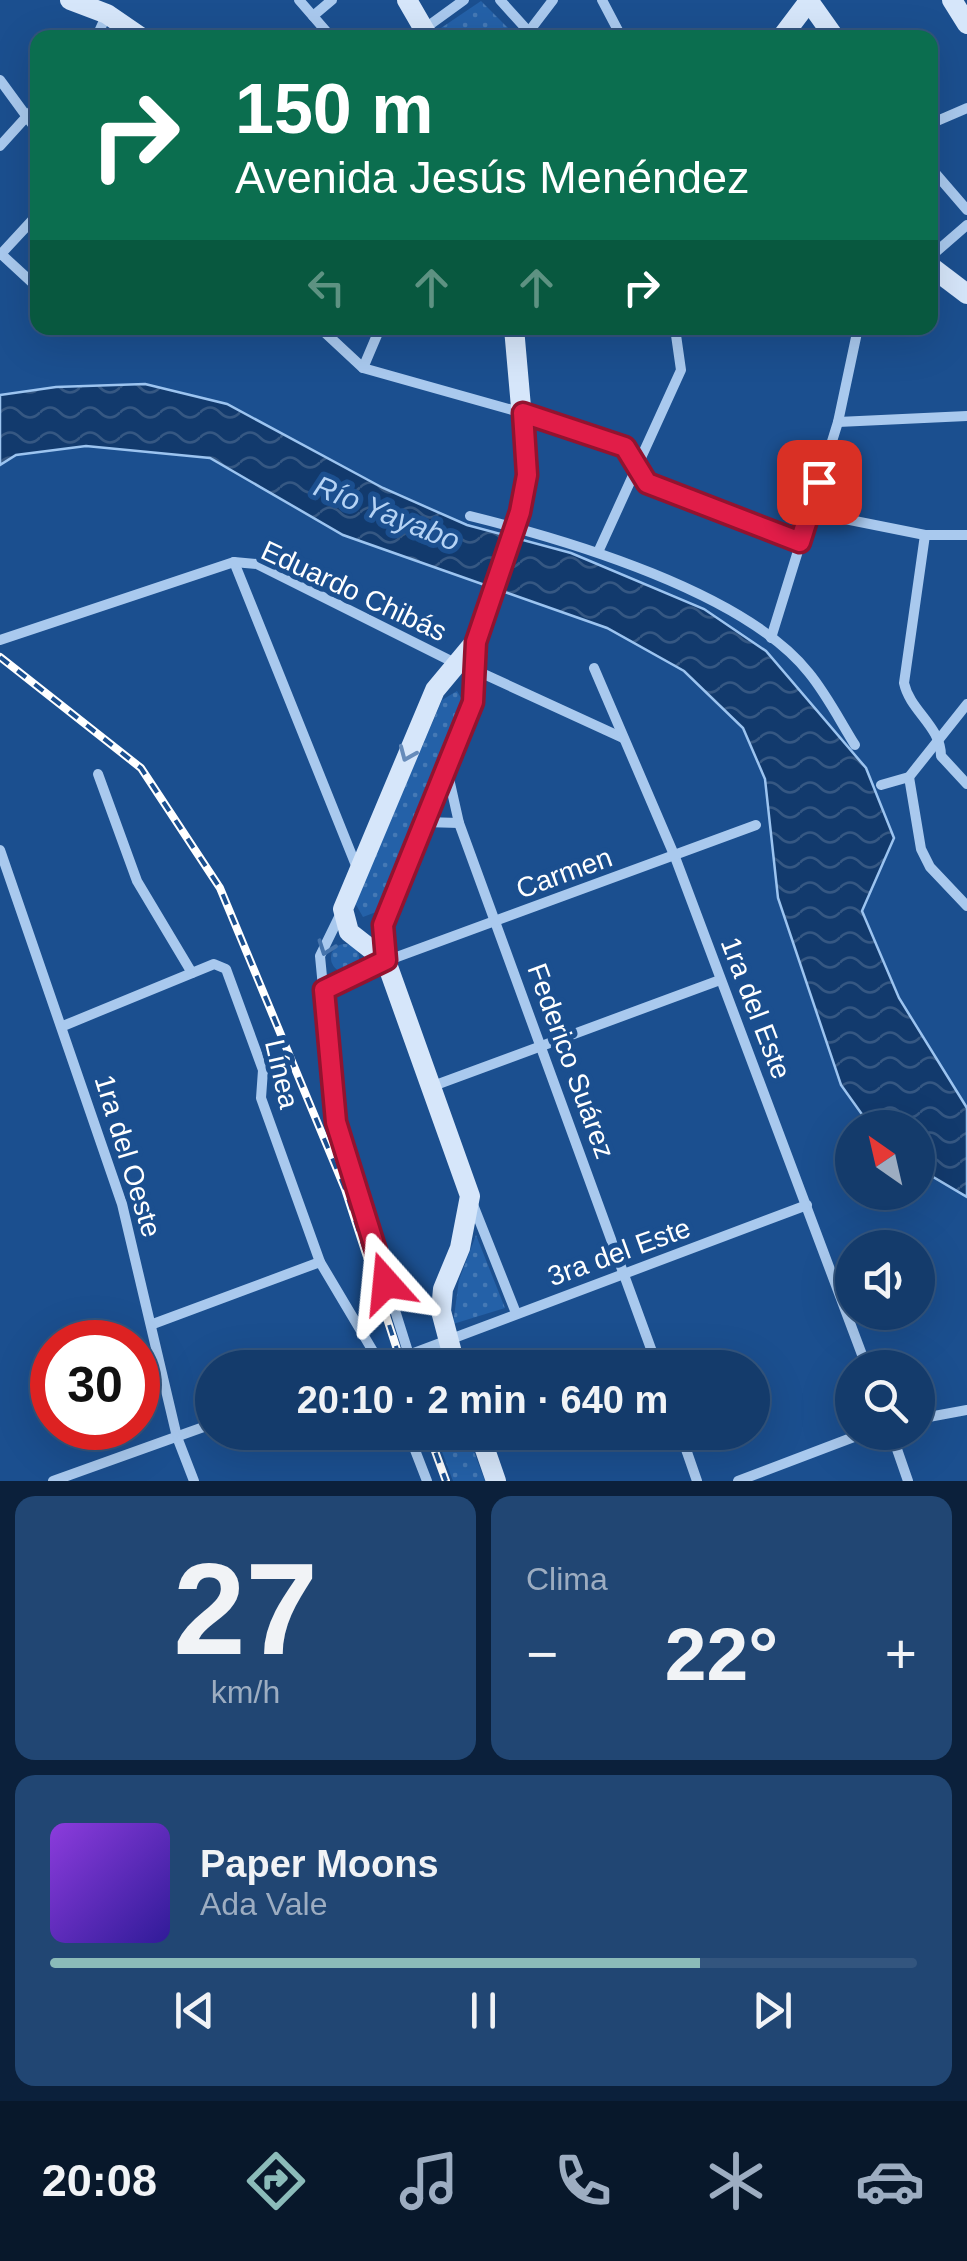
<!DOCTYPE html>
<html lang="es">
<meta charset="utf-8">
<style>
:root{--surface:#143b6b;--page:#214673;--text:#f1f3f6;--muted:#9dadc1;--line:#33557e;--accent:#8bbbb9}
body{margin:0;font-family:Arial,sans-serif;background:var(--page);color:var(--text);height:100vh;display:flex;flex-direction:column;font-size:38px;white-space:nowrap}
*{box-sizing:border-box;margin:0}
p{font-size:32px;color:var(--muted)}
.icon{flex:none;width:55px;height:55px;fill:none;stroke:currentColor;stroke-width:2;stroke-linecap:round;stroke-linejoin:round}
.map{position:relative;height:1481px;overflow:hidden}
.panel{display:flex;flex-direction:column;gap:15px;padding:15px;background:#0b203b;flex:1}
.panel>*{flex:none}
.banner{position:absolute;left:30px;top:30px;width:908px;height:305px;border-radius:20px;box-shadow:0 10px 40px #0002,0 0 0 2px var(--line);background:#0b6e4f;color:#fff;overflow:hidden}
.needle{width:65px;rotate:326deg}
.fabs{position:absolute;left:835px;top:1110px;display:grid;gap:20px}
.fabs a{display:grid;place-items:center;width:100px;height:100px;border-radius:50%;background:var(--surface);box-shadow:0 10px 40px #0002,0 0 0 2px var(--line);font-size:50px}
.speed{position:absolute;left:30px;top:1320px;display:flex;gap:20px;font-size:50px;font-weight:700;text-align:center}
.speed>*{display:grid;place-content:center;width:130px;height:130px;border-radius:50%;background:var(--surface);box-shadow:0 10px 40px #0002,0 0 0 2px var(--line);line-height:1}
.speed .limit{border:15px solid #d22;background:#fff;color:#111}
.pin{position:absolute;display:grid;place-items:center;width:85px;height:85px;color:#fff;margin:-42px;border-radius:20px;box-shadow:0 5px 15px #0006}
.me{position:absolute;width:110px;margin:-55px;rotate:342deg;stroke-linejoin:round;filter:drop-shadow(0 0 8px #0008)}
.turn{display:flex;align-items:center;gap:35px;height:210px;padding:0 40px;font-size:45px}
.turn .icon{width:130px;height:130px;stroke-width:2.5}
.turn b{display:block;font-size:70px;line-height:85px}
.lanes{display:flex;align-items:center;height:95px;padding:0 40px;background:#0003;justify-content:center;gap:50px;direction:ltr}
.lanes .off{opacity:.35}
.big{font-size:75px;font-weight:700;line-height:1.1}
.panel .widget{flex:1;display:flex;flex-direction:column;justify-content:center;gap:15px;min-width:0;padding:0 35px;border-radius:20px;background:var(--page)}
.panel .dial{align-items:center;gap:0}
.dial b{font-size:130px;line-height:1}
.song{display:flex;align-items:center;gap:30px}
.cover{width:120px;height:120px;border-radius:15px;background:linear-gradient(135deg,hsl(270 70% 55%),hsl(250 70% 35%))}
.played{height:10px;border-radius:5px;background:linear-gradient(90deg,var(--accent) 75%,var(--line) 75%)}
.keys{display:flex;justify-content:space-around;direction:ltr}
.heat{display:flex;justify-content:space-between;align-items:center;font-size:55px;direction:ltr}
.panel .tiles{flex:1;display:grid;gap:15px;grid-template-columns:1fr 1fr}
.widget:last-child{grid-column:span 2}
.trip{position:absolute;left:195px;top:1350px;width:575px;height:100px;border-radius:50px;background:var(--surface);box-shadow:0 10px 40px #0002,0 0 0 2px var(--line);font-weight:700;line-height:100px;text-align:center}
.menu{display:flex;height:160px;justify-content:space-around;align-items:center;background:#08182b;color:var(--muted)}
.menu .icon{width:70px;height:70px}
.menu .active{color:var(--accent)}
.menu b{font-size:45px;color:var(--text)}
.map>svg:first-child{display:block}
</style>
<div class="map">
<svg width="967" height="1481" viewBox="0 0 967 1481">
<defs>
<pattern id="park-dots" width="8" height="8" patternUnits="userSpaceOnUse" patternTransform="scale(2.5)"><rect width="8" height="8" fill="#2461a8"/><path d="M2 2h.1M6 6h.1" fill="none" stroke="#4579b5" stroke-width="1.8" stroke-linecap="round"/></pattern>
<pattern id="water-waves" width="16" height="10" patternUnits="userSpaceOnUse" patternTransform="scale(2.5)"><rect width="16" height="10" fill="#123a6d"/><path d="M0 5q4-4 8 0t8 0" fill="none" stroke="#365883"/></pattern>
</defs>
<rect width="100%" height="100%" fill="#1b4f8f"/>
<g fill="url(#park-dots)">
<polygon points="481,1 513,33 509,37 442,37 438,30"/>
<polygon points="457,691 465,705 376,912 363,917 355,903 442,700"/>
<circle cx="345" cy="958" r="14"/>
<polygon points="476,1235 505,1308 453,1324 459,1280"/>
<polygon points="435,1433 467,1433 485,1481 453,1481"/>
</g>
<polygon fill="url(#water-waves)" stroke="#9cc4f0" stroke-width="2.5" points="145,384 227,404 383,488 467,525 571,553 704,609 766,651 866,768 894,838 862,911 899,998 967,1108 967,1197 918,1168 918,1128 871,1127 841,1085 778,898 765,779 743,728 684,671 607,628 343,535 210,458 86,446 16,455 0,465 0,395 56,387"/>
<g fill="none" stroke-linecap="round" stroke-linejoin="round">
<g stroke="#a9c9ee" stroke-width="10">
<polyline points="299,0 332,38"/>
<polyline points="500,0 529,32"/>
<polyline points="602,0 622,38"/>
<polyline points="313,16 332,0"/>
<polyline points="424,29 464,0"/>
<polyline points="96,38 107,14"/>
<polyline points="524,38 553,0"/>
<polyline points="0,80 38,132"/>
<polyline points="930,124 967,108"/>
<polyline points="0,146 38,104"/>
<polyline points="930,167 967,210"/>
<polyline points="1,254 38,288"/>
<polyline points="0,255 38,214"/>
<polyline points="930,257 967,225"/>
<polyline points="320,328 363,368 523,413 625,447 647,483 800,542"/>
<polyline points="363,368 380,328"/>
<polyline points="838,422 967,416"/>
<polyline points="810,512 925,535 967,535"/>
<path d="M470 516C567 540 745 592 809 673 827 695 840 721 855 745"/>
<path d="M925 535 904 683C910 711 941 726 941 756L967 784"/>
<polyline points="599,550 681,370 675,328"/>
<polyline points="234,562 357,868"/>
<polyline points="771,638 838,422 858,328"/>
<polyline points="0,640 234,562 257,564 459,665"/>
<polyline points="594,668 675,857 867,1368"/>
<polyline points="475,670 623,738"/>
<polyline points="98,774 137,881 192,973"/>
<polyline points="448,774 459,823 658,1368"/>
<polyline points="909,777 921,849 930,867 967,906"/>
<polyline points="881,785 909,777 967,704"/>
<polyline points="425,822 459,823"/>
<polyline points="0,850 122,1204 177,1437 194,1481"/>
<polyline points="341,913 320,956 336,1122 409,1355"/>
<polyline points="324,990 386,961 756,825"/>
<polyline points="63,1026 214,964 226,969 263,1070 261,1098 320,1262 383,1368"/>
<polyline points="433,1086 720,980"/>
<polyline points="472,1202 516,1313"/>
<polyline points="153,1324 320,1262"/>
<polyline points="374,1368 807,1205"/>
<polyline points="918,1419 967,1410"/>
<polyline points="408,1432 427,1481"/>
<polyline points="680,1432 697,1481"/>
<polyline points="891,1432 908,1481"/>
<polyline points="53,1481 212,1424"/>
<polyline points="738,1481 867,1432"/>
</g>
<g stroke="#d6e6fa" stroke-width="20">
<polyline points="70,0 107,14 142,38"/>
<polyline points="407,0 429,38"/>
<polyline points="808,0 835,38"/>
<polyline points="952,0 967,24"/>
<polyline points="781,38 809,1"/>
<polyline points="930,266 967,294"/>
<polyline points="514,328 527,475 521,512"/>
<polyline points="386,961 349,932 343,909 435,690 475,642"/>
<polyline points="456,1368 441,1311 443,1289 460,1248 470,1196 386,961 383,925 473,702 479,632"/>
<polyline points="479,1432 496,1481"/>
</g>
<defs>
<g id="rail">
<polyline points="0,657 141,768 220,888 345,1189 403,1368"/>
<polyline points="428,1432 446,1481"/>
</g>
</defs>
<use href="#rail" stroke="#fff" stroke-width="8"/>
<use href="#rail" stroke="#1b4f8f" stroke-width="4" stroke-dasharray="11" stroke-linecap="butt"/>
<polyline stroke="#d6e6fa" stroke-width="20" points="479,632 521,512"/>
</g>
<defs><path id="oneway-chevron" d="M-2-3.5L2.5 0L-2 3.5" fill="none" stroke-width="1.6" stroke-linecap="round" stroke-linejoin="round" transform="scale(2.5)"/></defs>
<use stroke="#668bba" href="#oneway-chevron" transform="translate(407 754) rotate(113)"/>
<use stroke="#4674ac" href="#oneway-chevron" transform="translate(326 948) rotate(110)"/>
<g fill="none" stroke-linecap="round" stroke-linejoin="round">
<defs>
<polyline id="route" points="386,1283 336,1122 324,990 386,960 383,925 473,702 476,642 520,512 527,475 523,413 625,447 647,483 800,542 819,482"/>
</defs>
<use href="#route" stroke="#92132f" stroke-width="25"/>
<use href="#route" stroke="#e11d48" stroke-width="18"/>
</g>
<g text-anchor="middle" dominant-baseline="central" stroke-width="10" stroke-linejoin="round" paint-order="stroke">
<g font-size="28" fill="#fff" stroke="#1b4f8f">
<text transform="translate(354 591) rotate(25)">Eduardo Chibás</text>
<text transform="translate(564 873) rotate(-20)">Carmen</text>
<text transform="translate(756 1008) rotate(69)">1ra del Este</text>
<text transform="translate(571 1061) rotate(70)">Federico Suárez</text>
<text transform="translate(282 1074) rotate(77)">Línea</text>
<text transform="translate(128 1156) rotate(73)">1ra del Oeste</text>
<text transform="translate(619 1252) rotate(-20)">3ra del Este</text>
</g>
<g font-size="30" font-style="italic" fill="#b5d3f5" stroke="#1b4f8f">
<text transform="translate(387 513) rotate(22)">Río Yayabo</text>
</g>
</g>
</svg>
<div class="fabs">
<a><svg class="needle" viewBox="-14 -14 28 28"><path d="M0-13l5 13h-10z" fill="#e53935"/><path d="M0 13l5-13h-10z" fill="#9dadc1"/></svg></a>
<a><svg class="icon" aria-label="sound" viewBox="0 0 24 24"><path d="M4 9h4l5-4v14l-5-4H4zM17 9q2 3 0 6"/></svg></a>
<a><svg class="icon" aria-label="search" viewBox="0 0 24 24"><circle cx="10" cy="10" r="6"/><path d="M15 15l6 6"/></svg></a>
</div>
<div class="speed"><div class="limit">30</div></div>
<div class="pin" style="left:819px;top:482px;background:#d93025"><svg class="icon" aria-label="arrive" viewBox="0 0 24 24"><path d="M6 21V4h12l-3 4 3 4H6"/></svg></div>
<svg class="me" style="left:386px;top:1283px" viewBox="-20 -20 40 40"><path d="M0-17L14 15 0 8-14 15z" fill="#e11d48" stroke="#fff" stroke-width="4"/></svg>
<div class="trip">20:10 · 2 min · 640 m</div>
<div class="banner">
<div class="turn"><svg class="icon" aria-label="right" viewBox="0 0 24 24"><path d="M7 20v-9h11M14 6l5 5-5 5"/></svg><div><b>150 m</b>Avenida Jesús Menéndez</div></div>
<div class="lanes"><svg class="icon off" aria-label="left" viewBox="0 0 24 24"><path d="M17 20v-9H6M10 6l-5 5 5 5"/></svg><svg class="icon off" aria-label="ahead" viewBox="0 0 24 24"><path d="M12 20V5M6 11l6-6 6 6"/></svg><svg class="icon off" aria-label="ahead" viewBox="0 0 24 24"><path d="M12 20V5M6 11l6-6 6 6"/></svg><svg class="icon" aria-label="right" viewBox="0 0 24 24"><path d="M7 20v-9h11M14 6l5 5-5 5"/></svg></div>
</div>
</div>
<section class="panel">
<div class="tiles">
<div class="widget dial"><b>27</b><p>km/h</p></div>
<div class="widget"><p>Clima</p>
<div class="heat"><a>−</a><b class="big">22°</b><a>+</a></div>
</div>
<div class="widget">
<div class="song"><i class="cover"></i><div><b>Paper Moons</b><p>Ada Vale</p></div></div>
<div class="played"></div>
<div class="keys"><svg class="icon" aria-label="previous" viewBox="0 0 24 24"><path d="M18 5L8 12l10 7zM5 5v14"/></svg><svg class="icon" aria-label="pause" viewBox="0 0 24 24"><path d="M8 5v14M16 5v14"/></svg><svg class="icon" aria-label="next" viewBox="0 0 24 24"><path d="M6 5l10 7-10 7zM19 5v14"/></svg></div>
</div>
</div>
</section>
<nav class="menu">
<b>20:08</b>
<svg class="icon active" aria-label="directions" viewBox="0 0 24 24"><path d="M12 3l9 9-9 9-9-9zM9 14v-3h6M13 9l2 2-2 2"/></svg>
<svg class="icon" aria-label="music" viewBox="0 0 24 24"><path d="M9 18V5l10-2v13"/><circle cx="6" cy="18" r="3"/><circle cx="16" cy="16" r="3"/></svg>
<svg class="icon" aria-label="phone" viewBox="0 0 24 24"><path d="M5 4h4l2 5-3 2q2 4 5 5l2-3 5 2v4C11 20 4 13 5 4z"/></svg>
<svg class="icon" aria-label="climate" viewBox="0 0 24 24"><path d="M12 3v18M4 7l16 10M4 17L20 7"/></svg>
<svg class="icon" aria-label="car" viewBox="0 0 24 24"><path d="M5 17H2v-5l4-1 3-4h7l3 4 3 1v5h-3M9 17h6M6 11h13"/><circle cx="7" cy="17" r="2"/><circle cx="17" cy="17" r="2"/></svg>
</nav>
